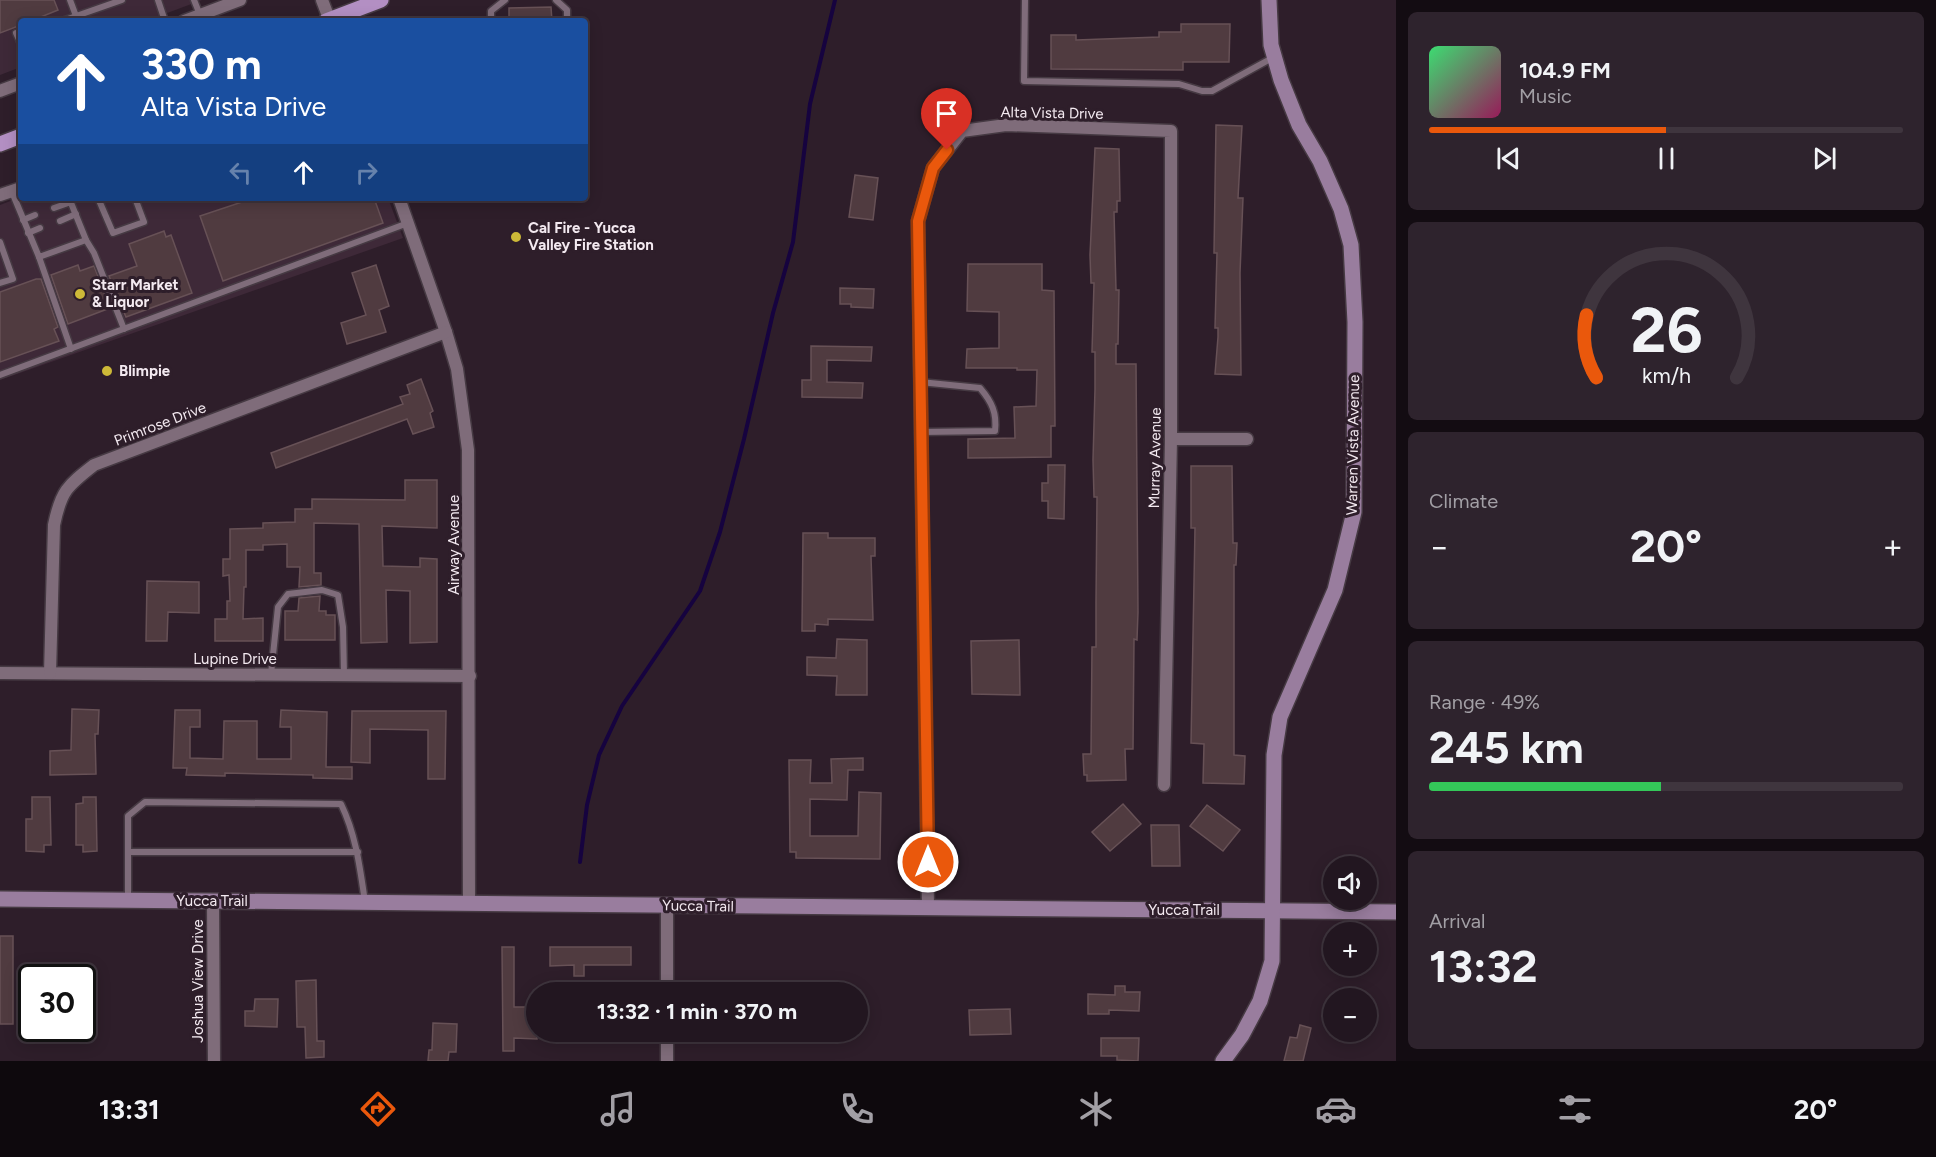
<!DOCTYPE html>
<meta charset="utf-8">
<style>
:root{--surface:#221620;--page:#2e232d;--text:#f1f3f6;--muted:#a29fa5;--line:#3f353e;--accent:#ea580c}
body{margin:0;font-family:Figtree,sans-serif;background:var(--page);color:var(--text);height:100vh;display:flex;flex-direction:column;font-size:22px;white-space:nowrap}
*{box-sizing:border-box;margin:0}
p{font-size:20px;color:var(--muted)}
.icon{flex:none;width:33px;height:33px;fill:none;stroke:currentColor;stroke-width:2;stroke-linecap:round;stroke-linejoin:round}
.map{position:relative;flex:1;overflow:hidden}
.panel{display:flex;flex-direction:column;gap:12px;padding:12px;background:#130c12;width:540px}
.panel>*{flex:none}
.hud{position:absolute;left:18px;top:18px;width:570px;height:183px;border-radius:6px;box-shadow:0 3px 15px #0003,0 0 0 2px var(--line);background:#1a4fa0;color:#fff;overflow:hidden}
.fabs{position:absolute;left:1323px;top:856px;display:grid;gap:12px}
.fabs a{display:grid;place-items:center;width:54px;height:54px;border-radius:50%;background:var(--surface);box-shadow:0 3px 15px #0003,0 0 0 2px var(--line);font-size:30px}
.speed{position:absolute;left:18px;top:964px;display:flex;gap:12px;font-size:30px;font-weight:700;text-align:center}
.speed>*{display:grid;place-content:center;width:78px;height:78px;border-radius:50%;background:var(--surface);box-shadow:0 3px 15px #0003,0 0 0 2px var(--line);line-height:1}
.speed .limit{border:3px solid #111;border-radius:9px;background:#fff;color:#111}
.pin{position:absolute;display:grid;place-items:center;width:51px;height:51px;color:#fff;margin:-62px -26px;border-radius:50% 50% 50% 0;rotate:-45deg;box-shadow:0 0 6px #0007}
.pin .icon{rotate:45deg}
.me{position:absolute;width:66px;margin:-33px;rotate:0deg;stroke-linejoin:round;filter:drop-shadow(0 0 4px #0008)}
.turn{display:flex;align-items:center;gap:21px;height:126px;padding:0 24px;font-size:27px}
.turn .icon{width:78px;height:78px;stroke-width:2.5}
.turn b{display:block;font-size:42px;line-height:51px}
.lanes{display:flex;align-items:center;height:57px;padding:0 24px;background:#0003;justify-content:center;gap:30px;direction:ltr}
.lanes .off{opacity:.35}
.big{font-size:45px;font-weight:700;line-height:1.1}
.panel .card{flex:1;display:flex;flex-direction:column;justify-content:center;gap:9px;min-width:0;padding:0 21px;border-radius:9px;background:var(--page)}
.panel .dial{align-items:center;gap:0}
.dial svg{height:156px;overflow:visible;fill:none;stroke:var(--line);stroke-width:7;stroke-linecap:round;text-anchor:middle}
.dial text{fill:var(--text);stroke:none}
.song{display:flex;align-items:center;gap:18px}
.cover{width:72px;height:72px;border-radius:9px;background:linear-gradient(135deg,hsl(140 70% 55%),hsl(330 70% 35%))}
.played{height:6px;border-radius:3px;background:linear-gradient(90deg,var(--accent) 50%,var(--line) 50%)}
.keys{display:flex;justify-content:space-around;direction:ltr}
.heat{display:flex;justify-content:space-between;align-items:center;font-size:33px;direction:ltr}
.charge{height:9px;border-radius:4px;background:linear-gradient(90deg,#34c759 49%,var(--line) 0)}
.trip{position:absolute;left:526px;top:982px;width:342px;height:60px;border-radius:30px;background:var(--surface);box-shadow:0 3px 15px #0003,0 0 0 2px var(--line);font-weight:700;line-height:60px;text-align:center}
.tabs{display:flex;height:96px;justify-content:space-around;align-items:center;background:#0e090d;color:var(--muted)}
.tabs .icon{width:42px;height:42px}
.tabs .selected{color:var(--accent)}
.tabs b{font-size:27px;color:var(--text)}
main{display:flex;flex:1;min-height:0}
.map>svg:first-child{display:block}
</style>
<main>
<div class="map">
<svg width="1396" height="1061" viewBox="0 0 1396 1061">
<rect width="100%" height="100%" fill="#2e1e2a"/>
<g fill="#3e2938">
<polygon points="0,0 202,0 146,21 21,21 21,67 0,75"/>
<polygon points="21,197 388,198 403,238 0,380 0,205"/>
</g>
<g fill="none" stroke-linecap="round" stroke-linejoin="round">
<polyline stroke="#16033f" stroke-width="4" points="580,862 587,805 599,755 622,706 700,591 720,532 744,439 773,313 793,242 810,104 835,0"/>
</g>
<g fill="#503b40" stroke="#675156" stroke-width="1.5">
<polygon points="0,0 54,0 58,10 31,21 21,21 21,25 0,33"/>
<polygon points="551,7 552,21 509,21 509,8"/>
<polygon points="1181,24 1230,24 1229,62 1183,62 1183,70 1051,69 1051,35 1076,35 1076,40 1159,37 1159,32 1181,32"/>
<polygon points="1216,125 1242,126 1238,198 1243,198 1240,273 1241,375 1215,374 1218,337 1218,328 1215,328 1217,253 1214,253"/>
<polygon points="1095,148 1119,149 1120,201 1117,201 1117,212 1114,212 1116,290 1119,290 1118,344 1116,344 1116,364 1136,364 1138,612 1137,640 1134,639 1133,749 1125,749 1126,780 1087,781 1087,775 1084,775 1083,754 1091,754 1092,647 1096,647 1096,603 1097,497 1094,497 1093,460 1095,389 1095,352 1092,352 1094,283 1091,283 1090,255"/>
<polygon points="855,175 878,178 873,220 849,217"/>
<polygon points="254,198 374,198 383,223 223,281 200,216"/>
<polygon points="164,231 166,237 171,235 192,293 126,317 109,276 137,266 129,244"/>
<polygon points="968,264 1042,264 1042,290 1054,291 1055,426 1051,426 1051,457 968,458 968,439 1015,438 1014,407 1036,406 1037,370 1017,370 1017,368 966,368 967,349 999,348 999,312 967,311"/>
<polygon points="78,265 80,271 94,266 110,308 68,324 51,275"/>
<polygon points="376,265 389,306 379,310 386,332 347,344 341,323 366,315 352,273"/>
<polygon points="36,279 41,279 58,327 54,329 59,341 0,362 0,292"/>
<polygon points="840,288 874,289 873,308 851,307 851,304 840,304"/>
<polygon points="811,346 872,347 871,361 827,360 827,382 863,383 862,398 802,397 802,380 811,380"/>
<polygon points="421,379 433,411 430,413 434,427 413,434 407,419 276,468 271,453 403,404 400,397 410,394 407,385"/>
<polygon points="1048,465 1065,465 1064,519 1048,518 1048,501 1042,501 1042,483 1048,483"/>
<polygon points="1191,466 1232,466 1233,543 1237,543 1236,565 1234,565 1234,755 1245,756 1244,784 1203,783 1204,744 1191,743 1195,528 1191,528"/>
<polygon points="405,480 437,480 437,528 382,526 383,566 420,567 420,558 437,559 437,642 410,643 410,591 386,590 387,642 361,643 359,524 314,523 314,573 321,573 321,585 299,587 300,567 287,567 287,544 263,545 263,550 246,550 246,587 244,587 243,619 263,618 263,641 215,641 215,619 227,619 227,601 230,601 229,575 223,576 223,559 230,559 230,529 263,528 263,523 295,522 295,509 312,509 312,499 405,500"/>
<polygon points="803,533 828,533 828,538 875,538 875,556 871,556 873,620 828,619 828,625 815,624 815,631 802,631"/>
<polygon points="147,581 199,582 199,613 168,612 167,641 146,641"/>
<polygon points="320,596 319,611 326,611 326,615 335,615 335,640 285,640 285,611 298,611 299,598"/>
<polygon points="837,639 867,640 867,695 836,695 837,676 807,675 807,657 836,658"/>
<polygon points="1019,640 1020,695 972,694 971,641"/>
<polygon points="72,709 99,710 98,734 95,734 96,774 50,775 50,751 71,750"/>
<polygon points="175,710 200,710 200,727 190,727 190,758 223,759 224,721 257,721 257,759 291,759 291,727 280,727 281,710 327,712 326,767 352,767 352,779 313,778 313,775 225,773 225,776 186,775 187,768 173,768"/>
<polygon points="352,711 446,711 445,779 428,779 428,730 370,729 370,763 351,762"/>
<polygon points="863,758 863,770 848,770 847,800 810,799 810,836 858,836 859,792 881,793 880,859 796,858 796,852 790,852 789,760 811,760 810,783 832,783 831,759"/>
<polygon points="32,797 50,797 51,845 44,845 44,852 26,851 26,819 32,819"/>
<polygon points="83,797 96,797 97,851 83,852 83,845 76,845 76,804 83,803"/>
<polygon points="1123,804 1141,824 1110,851 1092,832"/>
<polygon points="1207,805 1240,830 1223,851 1190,826"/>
<polygon points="1151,825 1179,825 1180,866 1152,866"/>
<rect x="0" y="936" width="13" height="88"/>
<polygon points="502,947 514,947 514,1007 537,1007 537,1039 514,1038 514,1051 503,1051"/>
<polygon points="550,947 631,947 631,965 584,965 584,976 574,976 574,965 550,966"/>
<polygon points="316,980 317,1041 324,1041 324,1057 306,1058 305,1027 297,1027 296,981"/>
<polygon points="1115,986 1125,986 1125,992 1140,992 1139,1011 1109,1010 1109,1014 1088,1014 1088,994 1115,995"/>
<polygon points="255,999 278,999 277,1027 245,1026 245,1011 254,1011"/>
<polygon points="1010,1009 1011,1034 970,1035 969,1010"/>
<polygon points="433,1023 457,1024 456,1052 449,1052 448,1061 428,1061 429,1050 432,1050"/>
<polygon points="1300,1025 1311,1028 1303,1061 1284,1061 1290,1037 1297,1038"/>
<polygon points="1101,1038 1139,1038 1138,1061 1117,1060 1117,1056 1101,1056"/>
</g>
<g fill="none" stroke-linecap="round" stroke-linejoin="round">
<defs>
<g id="lane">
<polyline points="70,0 76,16"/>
<polyline points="158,0 165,21"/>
<polyline points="194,0 200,15"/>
<polyline points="556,0 567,10 567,21"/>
<polyline points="1025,0 1024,81 1179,84 1202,91 1212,91 1274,57"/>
<polyline points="62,21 122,0"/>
<polyline points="491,21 491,11 505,0"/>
<polyline points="16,33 21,44"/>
<polyline points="12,192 39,257 86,240 69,198"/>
<polyline points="98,198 113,233 144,222 135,198"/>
<polyline points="54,208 71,202"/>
<polyline points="23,220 35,215"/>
<polyline points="60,221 76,214"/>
<polyline points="28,233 40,228"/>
<polyline points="86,240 94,253 124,329"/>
<polyline points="0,242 13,279 0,283"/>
<polyline points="39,257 71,349"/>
<polyline points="0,375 408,223"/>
<path d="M920 382 980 388C992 402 997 413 995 431L921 432"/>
<polyline points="271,674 278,607 288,594 322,590 338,595 343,627 344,675"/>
<polyline points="129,852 358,852"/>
<path d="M128 900V816L145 802 341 804C356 835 360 868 365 902"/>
</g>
<g id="street">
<polyline points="322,0 330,21"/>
<polyline points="184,21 240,0"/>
<polyline points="0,91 21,83"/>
<polyline points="0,195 21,188"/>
<polyline points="399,198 446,332 457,369 468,450 469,903"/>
<polyline points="1171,439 1247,439"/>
<polyline points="0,673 470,676"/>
<path d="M50 673 54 525C61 491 67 486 94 465L446 332"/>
<polyline points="213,901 214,1061"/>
<polyline points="928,908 918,221 933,168 962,131 1006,125 1171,131 1171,439 1164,785"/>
<polyline points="667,993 667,905"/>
<polyline points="667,1061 667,1032"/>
</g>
<g id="secondary">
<polyline points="0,899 1396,912"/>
<polyline points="1223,1061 1242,1035 1260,1001 1272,961 1274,755 1280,717 1335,590 1354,512 1355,322 1351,245 1341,209 1320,161 1299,125 1281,80 1271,45 1269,0"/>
</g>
<g id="primary">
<polyline points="326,21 381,0"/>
<polyline points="0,144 21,136"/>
</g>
</defs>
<use href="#lane" stroke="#463a43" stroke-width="9"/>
<use href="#street" stroke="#463a43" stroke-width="15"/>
<use href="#secondary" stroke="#463a43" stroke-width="18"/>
<use href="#primary" stroke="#463a43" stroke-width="18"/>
<use href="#lane" stroke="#7f6c7a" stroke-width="6"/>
<use href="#street" stroke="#7f6c7a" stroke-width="12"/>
<use href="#secondary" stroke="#997d9e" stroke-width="15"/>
<use href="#primary" stroke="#b38fc3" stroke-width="15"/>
</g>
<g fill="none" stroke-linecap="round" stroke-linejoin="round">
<defs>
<polyline id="route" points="928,862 918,221 933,168 947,150"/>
</defs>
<use href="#route" stroke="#983908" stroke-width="15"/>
<use href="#route" stroke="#ea580c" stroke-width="10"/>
</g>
<g fill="#cdb938" stroke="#2e1e2a" stroke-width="2">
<circle cx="516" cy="237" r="6"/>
<circle cx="80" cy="294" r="6"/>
<circle cx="107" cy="371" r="6"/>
</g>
<g text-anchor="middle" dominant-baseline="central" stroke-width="6" stroke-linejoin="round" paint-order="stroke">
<g font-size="15" fill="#f3e9f0" stroke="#2e1e2a">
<text transform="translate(1052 113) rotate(1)">Alta Vista Drive</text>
<text transform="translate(160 424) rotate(-21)">Primrose Drive</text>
<text transform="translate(1353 445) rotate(-89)">Warren Vista Avenue</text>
<text transform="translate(1155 458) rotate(-89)">Murray Avenue</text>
<text transform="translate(454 545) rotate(-90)">Airway Avenue</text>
<text x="235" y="659">Lupine Drive</text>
<text x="212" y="901">Yucca Trail</text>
<text transform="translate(698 906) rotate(1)">Yucca Trail</text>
<text x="1184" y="910">Yucca Trail</text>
<text transform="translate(198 981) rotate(-90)">Joshua View Drive</text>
</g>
<g font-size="15" font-weight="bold" fill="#f3e9f0" stroke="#2e1e2a" text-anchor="start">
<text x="528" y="228">Cal Fire - Yucca<tspan x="528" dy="17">Valley Fire Station</tspan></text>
<text x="92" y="285">Starr Market<tspan x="92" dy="17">&amp; Liquor</tspan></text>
<text x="119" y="371">Blimpie</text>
</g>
</g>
</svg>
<div class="fabs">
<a><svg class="icon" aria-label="sound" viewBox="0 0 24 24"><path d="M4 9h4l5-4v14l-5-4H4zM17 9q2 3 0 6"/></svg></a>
<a>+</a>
<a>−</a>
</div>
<div class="speed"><div class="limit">30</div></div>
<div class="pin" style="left:947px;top:150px;background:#d93025"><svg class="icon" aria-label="arrive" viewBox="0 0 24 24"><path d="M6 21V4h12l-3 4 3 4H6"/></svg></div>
<svg class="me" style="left:928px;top:862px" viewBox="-20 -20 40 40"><circle r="17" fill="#ea580c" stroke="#fff" stroke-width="3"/><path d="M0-11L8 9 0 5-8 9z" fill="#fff"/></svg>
<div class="trip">13:32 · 1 min · 370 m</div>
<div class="hud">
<div class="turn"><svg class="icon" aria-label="ahead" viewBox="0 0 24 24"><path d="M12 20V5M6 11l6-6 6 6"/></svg><div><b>330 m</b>Alta Vista Drive</div></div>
<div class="lanes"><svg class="icon off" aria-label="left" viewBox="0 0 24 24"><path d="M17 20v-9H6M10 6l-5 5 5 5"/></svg><svg class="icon" aria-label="ahead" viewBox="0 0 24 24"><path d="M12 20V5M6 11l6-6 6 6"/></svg><svg class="icon off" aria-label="right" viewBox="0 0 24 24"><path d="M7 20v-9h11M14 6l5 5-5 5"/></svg></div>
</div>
</div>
<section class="panel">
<div class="card">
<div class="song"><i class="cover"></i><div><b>104.9 FM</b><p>Music</p></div></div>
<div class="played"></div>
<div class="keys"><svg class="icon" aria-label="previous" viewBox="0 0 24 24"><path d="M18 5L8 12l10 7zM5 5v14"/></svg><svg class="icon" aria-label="pause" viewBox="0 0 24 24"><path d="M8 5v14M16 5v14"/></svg><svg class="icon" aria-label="next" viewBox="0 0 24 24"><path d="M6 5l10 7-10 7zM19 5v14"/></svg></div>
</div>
<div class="card dial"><svg viewBox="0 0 100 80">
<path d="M14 69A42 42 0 1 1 86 69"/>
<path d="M14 69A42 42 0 0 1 9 37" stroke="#ea580c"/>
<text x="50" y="56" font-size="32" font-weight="700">26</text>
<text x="50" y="72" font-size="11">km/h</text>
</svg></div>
<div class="card"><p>Climate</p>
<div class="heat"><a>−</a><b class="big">20°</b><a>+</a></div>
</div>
<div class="card"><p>Range · 49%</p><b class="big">245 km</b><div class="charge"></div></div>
<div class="card"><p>Arrival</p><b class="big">13:32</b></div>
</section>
</main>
<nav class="tabs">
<b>13:31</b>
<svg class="icon selected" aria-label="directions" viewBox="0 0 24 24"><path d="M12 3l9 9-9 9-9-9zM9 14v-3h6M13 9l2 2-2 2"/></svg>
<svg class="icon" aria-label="music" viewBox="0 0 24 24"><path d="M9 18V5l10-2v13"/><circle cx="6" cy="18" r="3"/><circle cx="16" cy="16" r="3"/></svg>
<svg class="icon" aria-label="phone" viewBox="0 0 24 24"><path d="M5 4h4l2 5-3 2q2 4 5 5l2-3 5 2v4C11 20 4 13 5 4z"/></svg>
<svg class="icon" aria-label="climate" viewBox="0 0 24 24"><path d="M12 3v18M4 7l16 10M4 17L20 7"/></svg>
<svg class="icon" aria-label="car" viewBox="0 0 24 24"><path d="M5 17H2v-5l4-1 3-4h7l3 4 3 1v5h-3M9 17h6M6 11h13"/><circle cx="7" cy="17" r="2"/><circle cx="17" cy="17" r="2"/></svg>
<svg class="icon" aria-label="filters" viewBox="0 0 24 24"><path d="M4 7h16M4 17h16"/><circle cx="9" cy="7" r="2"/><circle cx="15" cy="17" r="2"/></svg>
<b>20°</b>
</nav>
